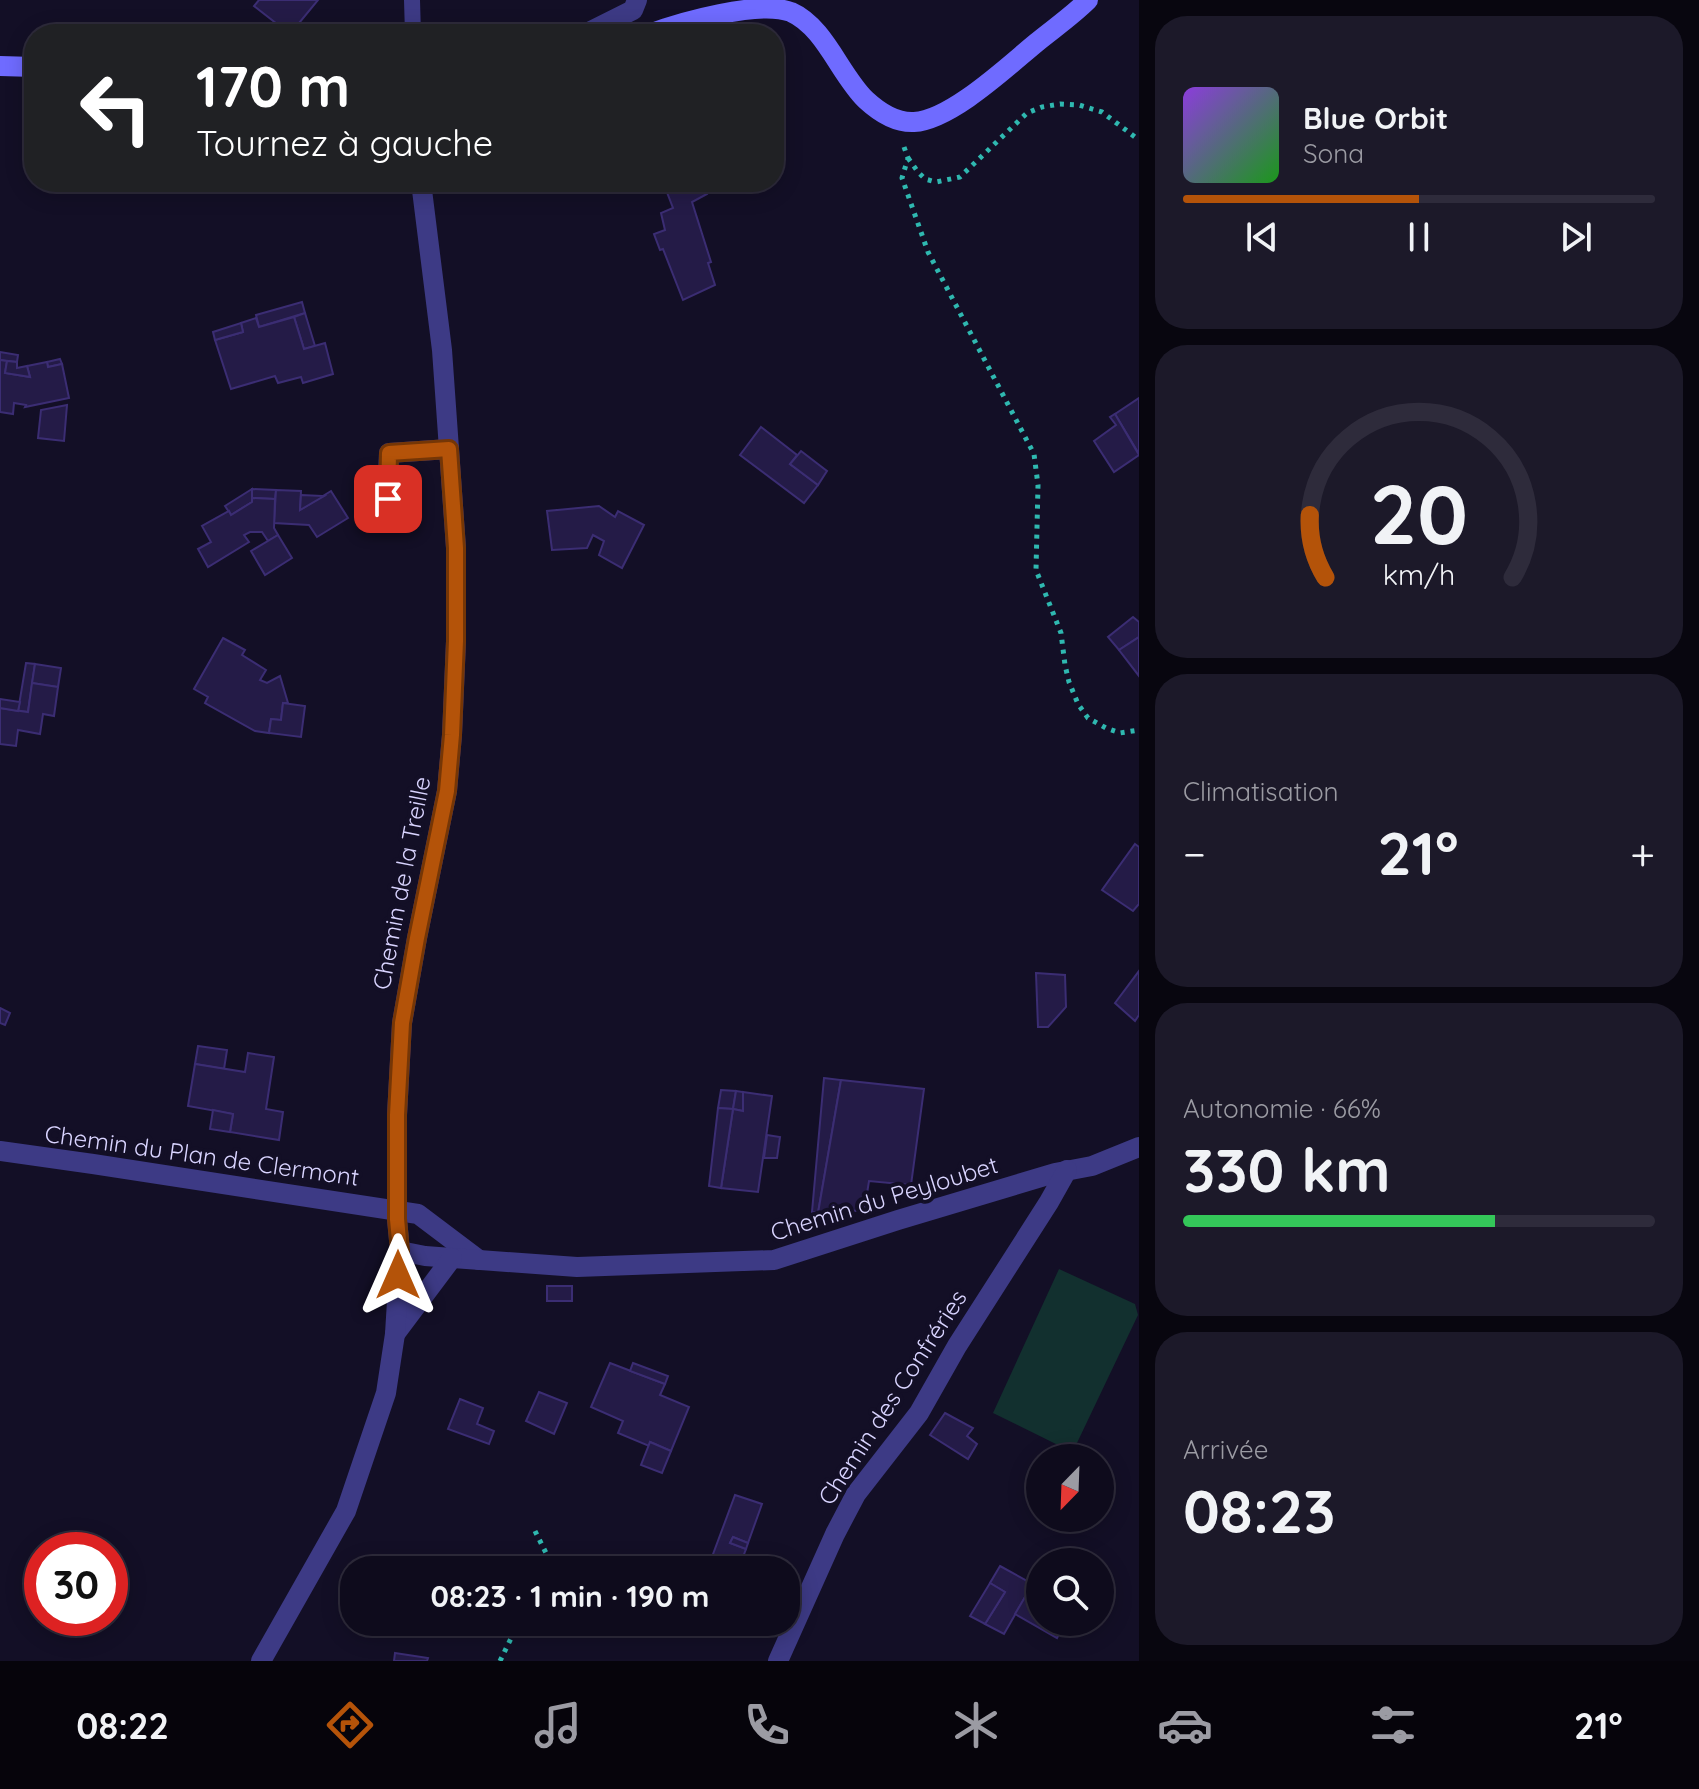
<!DOCTYPE html>
<html lang="fr">
<meta charset="utf-8">
<style>
:root{--surface:#0e0b1c;--page:#1c1929;--text:#f1f3f6;--muted:#9b9ba3;--line:#2e2b3b;--accent:#b45309}
body{margin:0;font-family:Quicksand,sans-serif;background:var(--page);color:var(--text);height:100vh;display:flex;flex-direction:column;font-size:30px;white-space:nowrap}
*{box-sizing:border-box;margin:0}
p{font-size:26px;color:var(--muted)}
.icon{flex:none;width:44px;height:44px;fill:none;stroke:currentColor;stroke-width:2;stroke-linecap:round;stroke-linejoin:round}
.map{position:relative;flex:1;overflow:hidden}
.sheet{display:flex;flex-direction:column;gap:16px;padding:16px;background:#08060f;width:560px}
.sheet>*{flex:none}
.hud{position:absolute;left:24px;top:24px;width:760px;height:168px;border-radius:32px;box-shadow:0 4px 20px #0003,0 0 0 2px var(--line);background:#202124;color:#fff;overflow:hidden}
.needle{width:52px;rotate:203deg}
.buttons{position:absolute;left:1026px;top:1444px;display:grid;gap:16px}
.buttons a{display:grid;place-items:center;width:88px;height:88px;border-radius:50%;background:var(--surface);box-shadow:0 4px 20px #0003,0 0 0 2px var(--line);font-size:40px}
.speed{position:absolute;left:24px;top:1532px;display:flex;gap:16px;font-size:40px;font-weight:700;text-align:center}
.speed>*{display:grid;place-content:center;width:104px;height:104px;border-radius:50%;background:var(--surface);box-shadow:0 4px 20px #0003,0 0 0 2px var(--line);line-height:1}
.speed .limit{border:12px solid #d22;background:#fff;color:#111}
.pin{position:absolute;display:grid;place-items:center;width:68px;height:68px;color:#fff;margin:-34px;border-radius:16px;box-shadow:0 4px 12px #0006}
.me{position:absolute;width:88px;margin:-44px;rotate:0deg;stroke-linejoin:round;filter:drop-shadow(0 0 6px #0008)}
.turn{display:flex;align-items:center;gap:28px;height:168px;padding:0 40px;font-size:36px}
.turn .icon{width:104px;height:104px;stroke-width:2.5}
.turn b{display:block;font-size:56px;line-height:68px}
.big{font-size:60px;font-weight:700;line-height:1.1}
.sheet .tile{flex:1;display:flex;flex-direction:column;justify-content:center;gap:12px;min-width:0;padding:0 28px;border-radius:32px;background:var(--page)}
.sheet .dial{align-items:center;gap:0}
.dial svg{height:208px;overflow:visible;fill:none;stroke:var(--line);stroke-width:7;stroke-linecap:round;text-anchor:middle}
.dial text{fill:var(--text);stroke:none}
.song{display:flex;align-items:center;gap:24px}
.cover{width:96px;height:96px;border-radius:12px;background:linear-gradient(135deg,hsl(270 70% 55%),hsl(120 70% 35%))}
.played{height:8px;border-radius:4px;background:linear-gradient(90deg,var(--accent) 50%,var(--line) 50%)}
.keys{display:flex;justify-content:space-around;direction:ltr}
.heat{display:flex;justify-content:space-between;align-items:center;font-size:44px;direction:ltr}
.charge{height:12px;border-radius:6px;background:linear-gradient(90deg,#34c759 66%,var(--line) 0)}
.trip{position:absolute;left:340px;top:1556px;width:460px;height:80px;border-radius:32px;background:var(--surface);box-shadow:0 4px 20px #0003,0 0 0 2px var(--line);font-weight:700;line-height:80px;text-align:center}
.tab-bar{display:flex;height:128px;justify-content:space-around;align-items:center;background:#06040b;color:var(--muted)}
.tab-bar .icon{width:56px;height:56px}
.tab-bar .active{color:var(--accent)}
.tab-bar b{font-size:36px;color:var(--text)}
main{display:flex;flex:1;min-height:0}
.map>svg:first-child{display:block}
</style>
<main>
<div class="map">
<svg width="1139" height="1661" viewBox="0 0 1139 1661">
<rect width="100%" height="100%" fill="#130f26"/>
<polygon fill="#12302f" points="1059,1269 1135,1304 1138,1315 1076,1445 1064,1448 993,1413"/>
<g fill="#241b47" stroke="#3b2d73" stroke-width="2">
<polygon points="259,0 318,0 290,34 254,6"/>
<polygon points="663,182 702,182 707,194 692,202 711,262 708,263 715,285 683,300 663,249 660,250 654,234 665,230 661,213 673,208"/>
<polygon points="302,302 305,313 259,327 256,315"/>
<polygon points="305,313 315,346 304,349 294,317"/>
<polygon points="294,317 304,349 325,343 333,374 303,383 301,377 278,383 275,376 231,389 215,340 243,332 241,323 256,318 259,327"/>
<polygon points="241,323 243,332 215,340 213,332"/>
<polygon points="0,352 18,355 17,362 0,360"/>
<polygon points="60,359 62,364 48,367 47,362"/>
<polygon points="0,360 7,361 5,373 30,377 27,366 47,362 48,367 62,364 69,398 25,407 26,405 14,403 13,414 0,412"/>
<polygon points="7,361 17,362 17,368 27,366 30,377 5,373"/>
<polygon points="1139,398 1139,454 1115,414"/>
<polygon points="67,405 64,441 38,438 41,410"/>
<polygon points="1115,414 1139,455 1114,472 1094,441 1116,425 1110,417"/>
<polygon points="761,427 797,455 790,464 818,485 804,503 740,455"/>
<polygon points="801,451 827,471 818,485 790,464"/>
<polygon points="252,489 252,502 231,515 225,506"/>
<polygon points="252,489 276,490 275,499 252,498"/>
<polygon points="276,490 301,491 300,510 331,491 348,518 317,537 309,525 274,523"/>
<polygon points="301,495 324,496 300,510"/>
<polygon points="252,498 275,499 274,528 278,535 268,541 262,532 250,532 244,535 249,542 208,567 198,549 211,542 202,526 229,511 231,515 252,502"/>
<polygon points="599,506 615,517 618,511 644,525 622,568 599,555 604,541 593,535 587,548 552,550 547,511"/>
<polygon points="278,535 292,558 265,575 251,551"/>
<polygon points="1133,617 1139,622 1139,637 1119,650 1108,637"/>
<polygon points="1139,637 1139,676 1119,650"/>
<polygon points="223,638 245,650 242,655 266,670 260,680 267,683 280,676 288,703 283,703 281,720 271,719 269,733 255,731 205,703 208,697 194,689"/>
<polygon points="26,663 35,664 28,712 18,711"/>
<polygon points="35,664 61,668 58,687 32,683"/>
<polygon points="32,683 58,687 54,716 43,714 40,734 18,730 16,746 0,744 0,708 28,712"/>
<polygon points="0,699 20,702 18,711 0,708"/>
<polygon points="283,703 305,706 301,737 269,733 271,719 281,720"/>
<polygon points="1135,844 1139,847 1139,904 1133,911 1102,890"/>
<polygon points="1139,971 1139,1015 1135,1021 1115,1003"/>
<polygon points="1036,973 1065,975 1066,1007 1048,1027 1038,1027"/>
<polygon points="0,1008 10,1013 5,1025 0,1023"/>
<polygon points="198,1046 227,1050 224,1069 195,1064"/>
<polygon points="248,1053 274,1057 266,1109 283,1112 279,1140 230,1132 233,1114 188,1106 195,1064 245,1072"/>
<polygon points="824,1078 841,1080 818,1213 812,1212"/>
<polygon points="841,1080 924,1089 911,1185 869,1181 864,1212 836,1208 836,1216 818,1213"/>
<polygon points="721,1090 736,1091 733,1109 718,1108"/>
<polygon points="736,1091 743,1092 743,1111 733,1109"/>
<polygon points="743,1092 772,1096 758,1192 721,1188 733,1109 743,1111"/>
<polygon points="718,1108 733,1109 721,1188 709,1186"/>
<polygon points="213,1110 233,1114 230,1132 210,1129"/>
<polygon points="767,1135 780,1137 777,1158 764,1158"/>
<rect x="547" y="1286" width="25" height="15"/>
<polygon points="610,1363 665,1384 660,1395 689,1407 671,1451 650,1442 649,1446 618,1433 623,1421 591,1407"/>
<polygon points="633,1363 668,1376 665,1384 630,1371"/>
<polygon points="539,1392 567,1403 554,1434 526,1421"/>
<polygon points="460,1399 483,1408 477,1424 494,1431 489,1444 448,1429"/>
<polygon points="945,1413 973,1428 967,1436 977,1444 968,1459 930,1435"/>
<polygon points="650,1442 671,1451 662,1473 641,1465"/>
<polygon points="735,1495 762,1504 748,1543 733,1537 730,1543 746,1549 743,1557 775,1570 721,1570 709,1565"/>
<polygon points="733,1537 748,1543 746,1549 730,1543"/>
<polygon points="1000,1566 1040,1588 1040,1598 1028,1592 1004,1634 985,1624 1005,1592 990,1583"/>
<polygon points="787,1575 800,1581 790,1606 786,1605"/>
<polygon points="990,1583 1005,1592 985,1624 970,1616"/>
<polygon points="1028,1592 1040,1598 1040,1622 1065,1622 1057,1638 1015,1614"/>
<polygon points="395,1653 428,1658 427,1661 394,1661"/>
</g>
<g fill="none" stroke-linecap="round" stroke-linejoin="round">
<g stroke="#2fb8b0" stroke-width="5" stroke-dasharray="4 6" stroke-linecap="butt">
<polyline points="904,147 908,158 902,178 928,252 1034,454 1038,485 1036,570 1061,633 1065,665 1069,682 1078,704 1088,718 1106,728 1120,733 1139,730"/>
<polyline points="908,158 918,172 925,179 936,182 960,177 1027,113 1042,107 1060,104 1079,105 1102,112 1139,140"/>
<polyline points="535,1531 548,1557 544,1570"/>
<polyline points="500,1661 519,1622"/>
</g>
<polyline stroke="#3d3a85" stroke-width="16" points="412,0 413,34"/>
<g stroke="#3d3a85" stroke-width="20">
<polyline points="585,34 633,10 637,0"/>
<polyline points="386,518 389,453 449,449"/>
<polyline points="0,1151 93,1164 418,1214 479,1260"/>
<polyline points="400,1251 425,1256 577,1267 774,1260 898,1220 1055,1173 1092,1166 1139,1147"/>
<polyline points="395,1334 452,1258"/>
<polyline points="261,1661 346,1511 386,1393 395,1334 400,1251 397,1219 397,1115 402,1023 417,938 447,791 452,735 456,641 456,548 442,350 421,182"/>
<polyline points="778,1661 835,1534 856,1494 919,1413 957,1346 1049,1202 1067,1170"/>
</g>
<g stroke="#6f6bff" stroke-width="20">
<path d="M649 34C681 22 759 0 791 12 825 27 840 75 866 100 879 112 896 123 914 122 951 120 1008 66 1036 43 1053 29 1072 16 1088 0"/>
<polyline points="0,66 34,67"/>
</g>
</g>
<g fill="none" stroke-linecap="round" stroke-linejoin="round">
<defs>
<polyline id="route" points="388,499 389,453 449,449 456,548 456,641 452,735 447,791 417,938 402,1023 397,1115 397,1219 400,1251 398,1275"/>
</defs>
<use href="#route" stroke="#753606" stroke-width="20"/>
<use href="#route" stroke="#b45309" stroke-width="14"/>
</g>
<g text-anchor="middle" dominant-baseline="central" stroke-width="8" stroke-linejoin="round" paint-order="stroke">
<g font-size="24" fill="#d9d4ff" stroke="#130f26">
<text transform="translate(401 883) rotate(-79)">Chemin de la Treille</text>
<text transform="translate(202 1155) rotate(8)">Chemin du Plan de Clermont</text>
<text transform="translate(884 1198) rotate(-17)">Chemin du Peyloubet</text>
<text transform="translate(892 1397) rotate(-57)">Chemin des Confréries</text>
</g>
</g>
</svg>
<div class="buttons">
<a><svg class="needle" viewBox="-14 -14 28 28"><path d="M0-13l5 13h-10z" fill="#e53935"/><path d="M0 13l5-13h-10z" fill="#9b9ba3"/></svg></a>
<a><svg class="icon" aria-label="search" viewBox="0 0 24 24"><circle cx="10" cy="10" r="6"/><path d="M15 15l6 6"/></svg></a>
</div>
<div class="speed"><div class="limit">30</div></div>
<div class="pin" style="left:388px;top:499px;background:#d93025"><svg class="icon" aria-label="arrive" viewBox="0 0 24 24"><path d="M6 21V4h12l-3 4 3 4H6"/></svg></div>
<svg class="me" style="left:398px;top:1275px" viewBox="-20 -20 40 40"><path d="M0-17L14 15 0 8-14 15z" fill="#b45309" stroke="#fff" stroke-width="4"/></svg>
<div class="trip">08:23 · 1 min · 190 m</div>
<div class="hud">
<div class="turn"><svg class="icon" aria-label="left" viewBox="0 0 24 24"><path d="M17 20v-9H6M10 6l-5 5 5 5"/></svg><div><b>170 m</b>Tournez à gauche</div></div>
</div>
</div>
<section class="sheet">
<div class="tile">
<div class="song"><i class="cover"></i><div><b>Blue Orbit</b><p>Sona</p></div></div>
<div class="played"></div>
<div class="keys"><svg class="icon" aria-label="previous" viewBox="0 0 24 24"><path d="M18 5L8 12l10 7zM5 5v14"/></svg><svg class="icon" aria-label="pause" viewBox="0 0 24 24"><path d="M8 5v14M16 5v14"/></svg><svg class="icon" aria-label="next" viewBox="0 0 24 24"><path d="M6 5l10 7-10 7zM19 5v14"/></svg></div>
</div>
<div class="tile dial"><svg viewBox="0 0 100 80">
<path d="M14 69A42 42 0 1 1 86 69"/>
<path d="M14 69A42 42 0 0 1 8 45" stroke="#b45309"/>
<text x="50" y="56" font-size="32" font-weight="700">20</text>
<text x="50" y="72" font-size="11">km/h</text>
</svg></div>
<div class="tile"><p>Climatisation</p>
<div class="heat"><a>−</a><b class="big">21°</b><a>+</a></div>
</div>
<div class="tile"><p>Autonomie · 66%</p><b class="big">330 km</b><div class="charge"></div></div>
<div class="tile"><p>Arrivée</p><b class="big">08:23</b></div>
</section>
</main>
<nav class="tab-bar">
<b>08:22</b>
<svg class="icon active" aria-label="directions" viewBox="0 0 24 24"><path d="M12 3l9 9-9 9-9-9zM9 14v-3h6M13 9l2 2-2 2"/></svg>
<svg class="icon" aria-label="music" viewBox="0 0 24 24"><path d="M9 18V5l10-2v13"/><circle cx="6" cy="18" r="3"/><circle cx="16" cy="16" r="3"/></svg>
<svg class="icon" aria-label="phone" viewBox="0 0 24 24"><path d="M5 4h4l2 5-3 2q2 4 5 5l2-3 5 2v4C11 20 4 13 5 4z"/></svg>
<svg class="icon" aria-label="climate" viewBox="0 0 24 24"><path d="M12 3v18M4 7l16 10M4 17L20 7"/></svg>
<svg class="icon" aria-label="car" viewBox="0 0 24 24"><path d="M5 17H2v-5l4-1 3-4h7l3 4 3 1v5h-3M9 17h6M6 11h13"/><circle cx="7" cy="17" r="2"/><circle cx="17" cy="17" r="2"/></svg>
<svg class="icon" aria-label="filters" viewBox="0 0 24 24"><path d="M4 7h16M4 17h16"/><circle cx="9" cy="7" r="2"/><circle cx="15" cy="17" r="2"/></svg>
<b>21°</b>
</nav>
